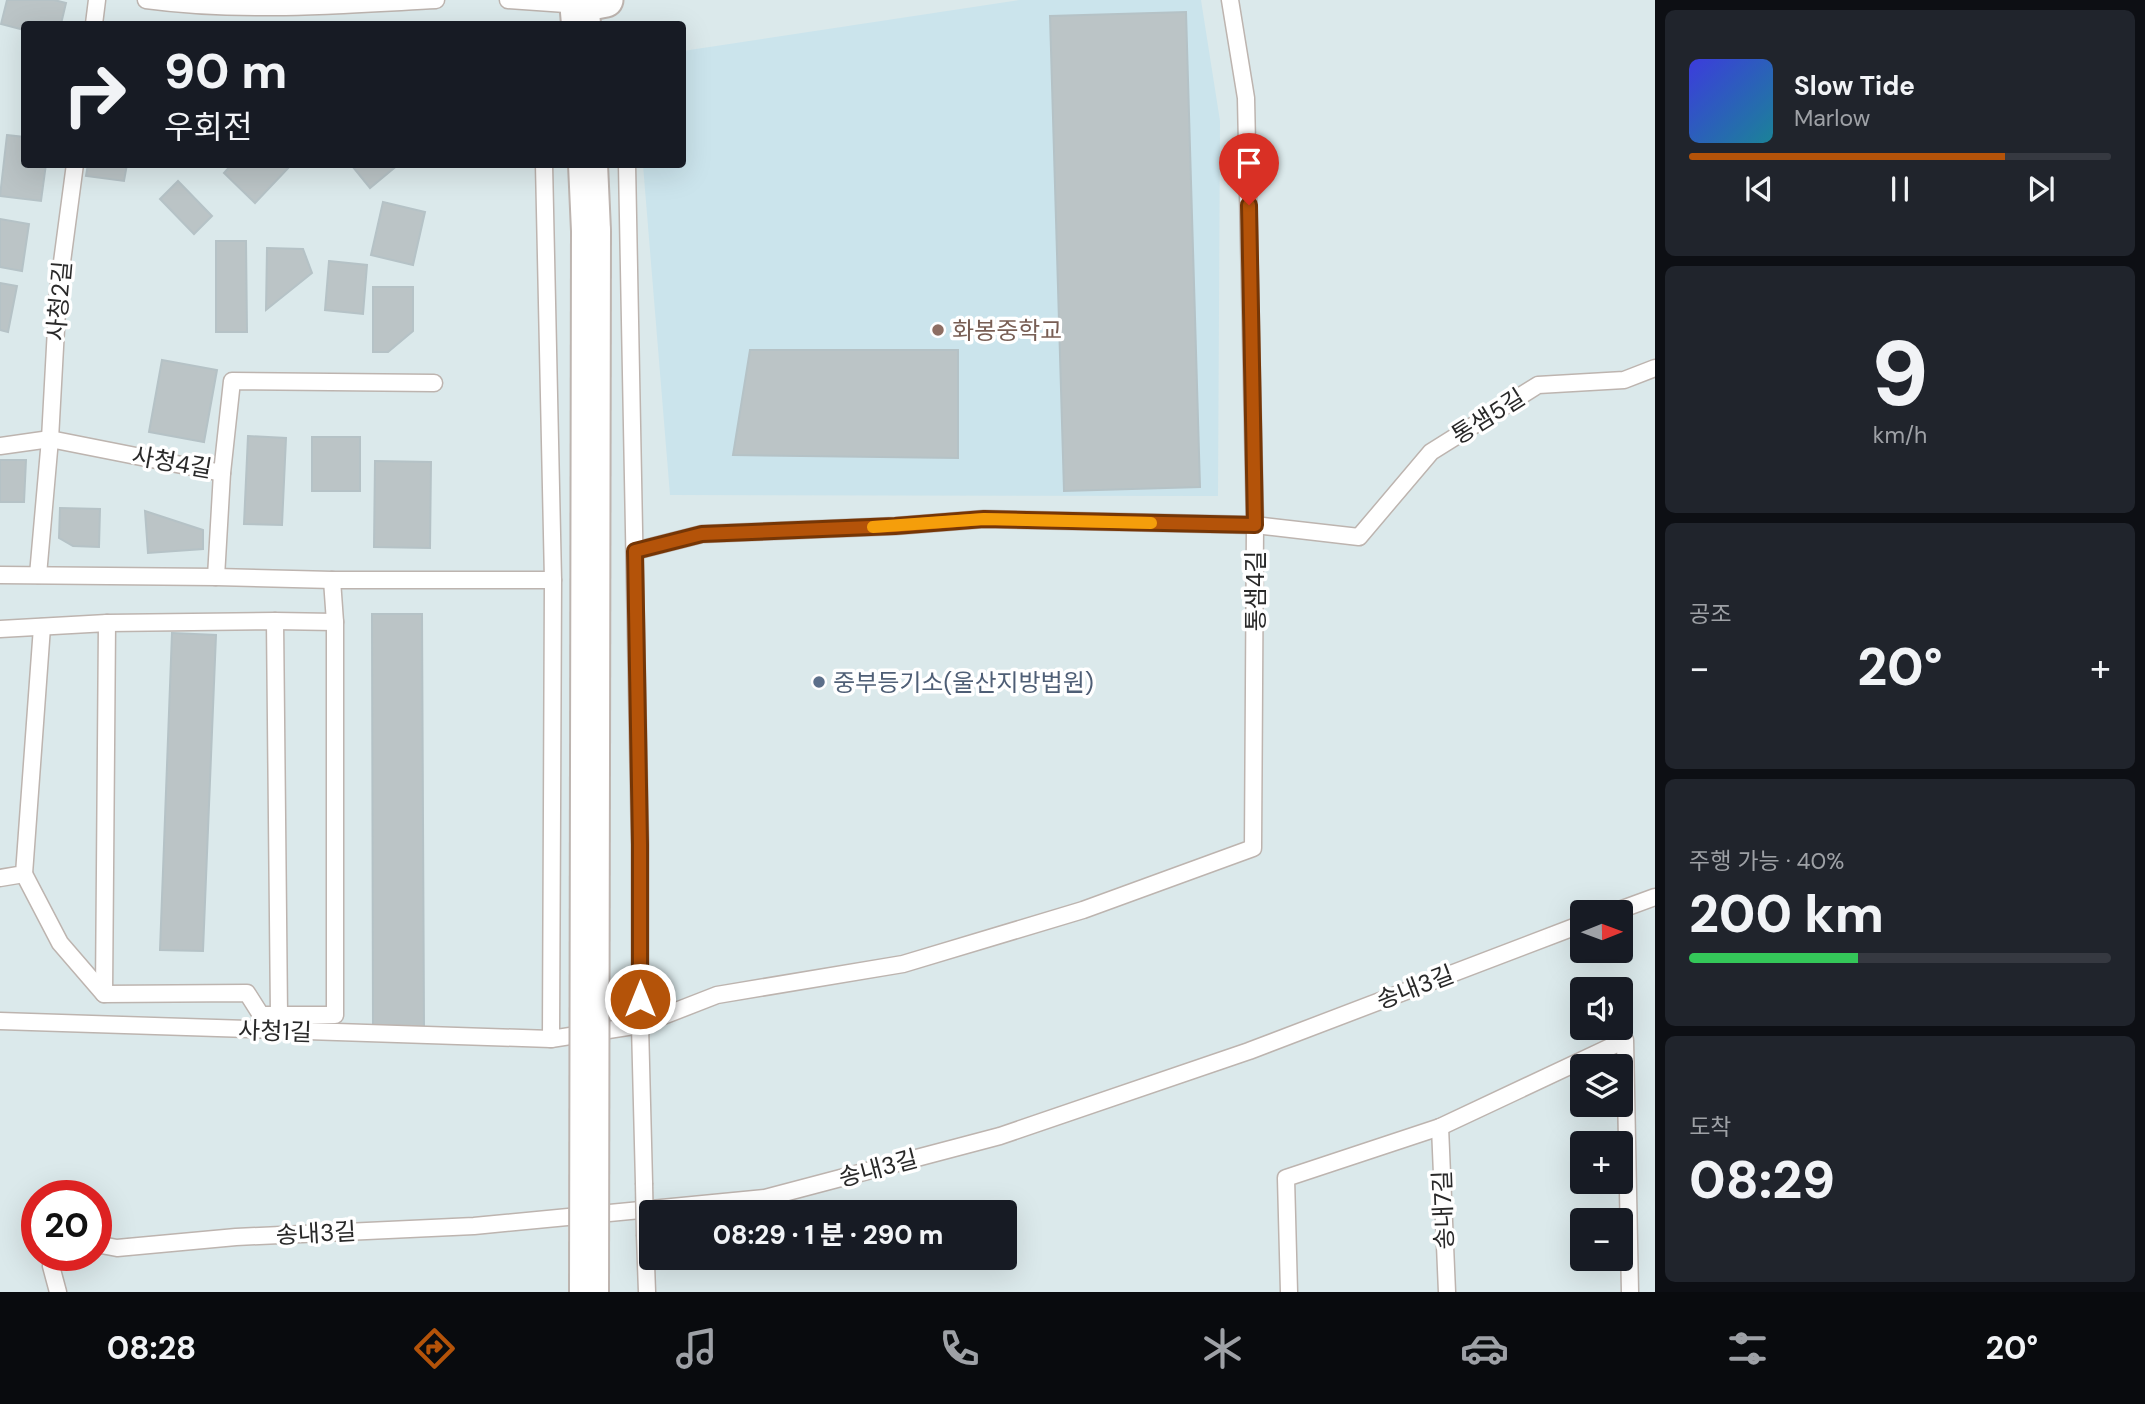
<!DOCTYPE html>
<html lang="ko">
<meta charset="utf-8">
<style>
:root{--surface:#171b24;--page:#20242c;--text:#f1f3f6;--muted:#9ea1a6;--line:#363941;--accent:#b45309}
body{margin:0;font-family:"DM Sans","Noto Sans KR",sans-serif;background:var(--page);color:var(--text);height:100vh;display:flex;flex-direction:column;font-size:26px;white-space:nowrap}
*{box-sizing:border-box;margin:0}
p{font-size:23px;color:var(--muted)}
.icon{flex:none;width:38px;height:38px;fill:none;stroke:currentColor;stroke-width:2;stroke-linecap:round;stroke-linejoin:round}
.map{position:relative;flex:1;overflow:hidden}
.details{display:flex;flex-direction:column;gap:10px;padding:10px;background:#0d0f14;width:490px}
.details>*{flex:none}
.banner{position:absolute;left:21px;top:21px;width:665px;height:147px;border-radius:7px;box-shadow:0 7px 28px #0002;background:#171b24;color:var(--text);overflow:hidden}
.needle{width:46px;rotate:89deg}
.controls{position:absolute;left:1570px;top:900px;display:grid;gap:14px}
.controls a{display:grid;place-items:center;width:63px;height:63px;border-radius:7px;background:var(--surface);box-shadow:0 7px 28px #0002;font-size:35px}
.speed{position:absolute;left:21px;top:1180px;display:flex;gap:14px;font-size:35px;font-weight:700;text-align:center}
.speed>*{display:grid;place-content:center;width:91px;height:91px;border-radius:50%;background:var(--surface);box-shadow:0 7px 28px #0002;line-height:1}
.speed .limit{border:10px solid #d22;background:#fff;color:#111}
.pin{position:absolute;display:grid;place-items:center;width:60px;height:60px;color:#fff;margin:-72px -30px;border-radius:50% 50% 50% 0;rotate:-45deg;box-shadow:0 0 7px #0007}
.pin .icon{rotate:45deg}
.me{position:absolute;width:77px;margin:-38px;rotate:0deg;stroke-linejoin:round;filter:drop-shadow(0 0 5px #0008)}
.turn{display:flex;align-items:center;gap:24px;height:147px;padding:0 28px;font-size:32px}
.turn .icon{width:91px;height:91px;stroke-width:2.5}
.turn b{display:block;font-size:49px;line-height:60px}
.big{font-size:52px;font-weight:800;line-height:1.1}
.details .card{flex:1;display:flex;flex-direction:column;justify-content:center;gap:10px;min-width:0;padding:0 24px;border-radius:10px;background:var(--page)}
.details .dial{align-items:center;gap:0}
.dial b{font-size:91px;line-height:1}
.song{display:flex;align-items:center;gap:21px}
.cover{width:84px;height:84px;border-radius:10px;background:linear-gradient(135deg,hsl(240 70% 55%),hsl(190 70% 35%))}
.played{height:7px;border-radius:4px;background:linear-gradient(90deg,var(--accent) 75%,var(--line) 75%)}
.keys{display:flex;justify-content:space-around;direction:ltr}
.heat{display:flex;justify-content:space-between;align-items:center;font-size:38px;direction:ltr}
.charge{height:10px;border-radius:5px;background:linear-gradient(90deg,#34c759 40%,var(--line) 0)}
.trip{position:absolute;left:639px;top:1200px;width:378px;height:70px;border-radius:7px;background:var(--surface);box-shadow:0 7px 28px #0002;font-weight:800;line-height:70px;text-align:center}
.tabs{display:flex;height:112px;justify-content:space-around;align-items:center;background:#090b0e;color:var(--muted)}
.tabs .icon{width:49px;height:49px}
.tabs .active{color:var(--accent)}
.tabs b{font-size:32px;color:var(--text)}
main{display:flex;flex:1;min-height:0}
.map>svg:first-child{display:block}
</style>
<main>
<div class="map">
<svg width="1655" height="1292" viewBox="0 0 1655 1292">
<rect width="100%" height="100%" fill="#dbe9eb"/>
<polygon fill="#cbe4ec" points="1019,0 1201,0 1220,121 1218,496 670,495 643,165 682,164 683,51"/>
<g fill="#bbc4c6" stroke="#b5c2c6" stroke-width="2">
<polygon points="7,0 54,0 66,3 61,24 24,24 24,30 1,24"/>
<polygon points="1186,12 1200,487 1064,491 1050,16"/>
<polygon points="7,135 24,137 24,164 46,164 41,201 0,196"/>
<polygon points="88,164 127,164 124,181 86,176"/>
<polygon points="232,164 292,164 255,203 224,173"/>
<polygon points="356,164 399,164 370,188 353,167"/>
<polygon points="178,181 212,216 194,234 160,199"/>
<polygon points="383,202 425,212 413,265 371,255"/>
<polygon points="0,219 29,224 22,271 0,267"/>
<polygon points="216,241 246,241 247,332 216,332"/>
<polygon points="267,248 303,249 312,273 266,310"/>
<polygon points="329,261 367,265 363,314 325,310"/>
<polygon points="0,283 17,286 8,332 0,330"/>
<polygon points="373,287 413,287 413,331 388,352 373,352"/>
<polygon points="750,350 958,350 958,458 733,455"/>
<polygon points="162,360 217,370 204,442 149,432"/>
<polygon points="248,436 286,438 282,525 244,524"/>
<rect x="312" y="437" width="48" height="54"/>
<polygon points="0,460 26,460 24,502 0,502"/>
<polygon points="375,461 431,462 430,548 374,547"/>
<polygon points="60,508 100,509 99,547 73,546 59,538"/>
<polygon points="145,511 203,530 203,549 148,553"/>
<polygon points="372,614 422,614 424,1028 373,1028"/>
<polygon points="172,633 216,635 203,951 160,950"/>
</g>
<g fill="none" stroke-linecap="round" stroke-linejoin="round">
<defs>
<g id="lane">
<path d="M146 0C242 13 340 5 436 0"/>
<polyline points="508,0 580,5"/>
<polyline points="94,24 97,0"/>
<polyline points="544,164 553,580 551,1039"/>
<polyline points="627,164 640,844 640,1025 644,1183"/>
<polyline points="0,446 50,439 222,473"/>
<polyline points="635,551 702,534 896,526 984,519 1255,525 1359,537 1431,452 1538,385 1624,380 1655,368"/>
<polyline points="0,575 216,577 332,580 553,580"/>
<polyline points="38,575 50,439 58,292 75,164"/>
<polyline points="216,577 222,473 232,381 434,383"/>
<polyline points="275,621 335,622"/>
<polyline points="107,623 275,621 279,1015"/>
<polyline points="0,629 107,623 104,994 247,993 261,1015 335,1015 335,622 332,580"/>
<polyline points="24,874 60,943 104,994"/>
<polyline points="0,878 24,874 42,627"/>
<polyline points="1614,912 1655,897"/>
<polyline points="0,1021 551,1039 640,1025 717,995 903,964 1083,910 1253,848 1255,525 1246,98 1230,0"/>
<polyline points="1440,1127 1447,1292"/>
<polyline points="645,1236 647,1292"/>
<polyline points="96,1244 117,1248 236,1237 474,1226 765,1198 1000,1136 1249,1051 1582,924"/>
<polyline points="57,1255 51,1266 58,1292"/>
<polyline points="1289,1292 1286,1178 1440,1127 1625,1040 1630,1292"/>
</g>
<polyline id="street" points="580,5 606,0"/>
<g id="secondary">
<polyline points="579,0 581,24"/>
<polyline points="588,164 591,231"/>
</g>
</defs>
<use href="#lane" stroke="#bdb4af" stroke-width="19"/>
<use href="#street" stroke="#bdb4af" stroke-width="37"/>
<use href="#secondary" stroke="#bdb4af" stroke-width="42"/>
<use href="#lane" stroke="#fff" stroke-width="16"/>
<use href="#street" stroke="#fff" stroke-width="33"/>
<use href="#secondary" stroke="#fff" stroke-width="38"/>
<defs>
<polyline id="lane-bridge" points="644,1183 645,1236"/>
<polyline id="secondary-bridge" points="589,1292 591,231"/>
</defs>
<use href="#lane-bridge" stroke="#bdb4af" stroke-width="19" stroke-linecap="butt"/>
<use href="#secondary-bridge" stroke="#bdb4af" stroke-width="42" stroke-linecap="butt"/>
<use href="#lane-bridge" stroke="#fff" stroke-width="16"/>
<use href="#secondary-bridge" stroke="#fff" stroke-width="38"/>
</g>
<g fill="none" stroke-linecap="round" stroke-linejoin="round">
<defs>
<polyline id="route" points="640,999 640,844 635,551 702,534 895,526 984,519 1255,525 1249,205"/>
</defs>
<use href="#route" stroke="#753606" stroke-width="18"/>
<use href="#route" stroke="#b45309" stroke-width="12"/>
<polyline stroke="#f59e0b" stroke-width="12" points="873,527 984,519 1151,523"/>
</g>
<circle fill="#8d6e63" stroke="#fff" stroke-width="2.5" cx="938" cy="330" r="7"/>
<circle fill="#5c6f8a" stroke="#fff" stroke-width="2.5" cx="819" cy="682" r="7"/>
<g text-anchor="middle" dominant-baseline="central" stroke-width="7" stroke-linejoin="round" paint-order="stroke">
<g font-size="24" fill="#292929" stroke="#fff">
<text transform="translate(59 301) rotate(-85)">사청2길</text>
<text transform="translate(1488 416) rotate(-32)">통샘5길</text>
<text transform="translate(172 462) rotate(10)">사청4길</text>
<text transform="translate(1255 591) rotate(-90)">통샘4길</text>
<text transform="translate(1415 987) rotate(-21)">송내3길</text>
<text transform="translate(275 1031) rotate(2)">사청1길</text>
<text transform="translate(878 1168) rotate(-15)">송내3길</text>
<text transform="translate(1443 1210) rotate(-92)">송내7길</text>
<text transform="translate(316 1233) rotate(-3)">송내3길</text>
</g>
<g font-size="24" fill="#785e54" stroke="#fff" text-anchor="start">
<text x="952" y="330">화봉중학교</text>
</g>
<g font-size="24" fill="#4e5e75" stroke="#fff" text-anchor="start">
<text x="833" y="682">중부등기소(울산지방법원)</text>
</g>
</g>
</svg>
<div class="controls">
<a><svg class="needle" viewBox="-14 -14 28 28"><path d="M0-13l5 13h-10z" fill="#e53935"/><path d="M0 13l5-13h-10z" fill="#9ea1a6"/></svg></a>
<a><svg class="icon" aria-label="sound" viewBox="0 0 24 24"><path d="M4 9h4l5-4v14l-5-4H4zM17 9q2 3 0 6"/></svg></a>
<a><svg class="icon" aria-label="layers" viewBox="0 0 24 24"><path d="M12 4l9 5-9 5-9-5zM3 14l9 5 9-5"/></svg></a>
<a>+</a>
<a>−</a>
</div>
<div class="speed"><div class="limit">20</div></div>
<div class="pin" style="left:1249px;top:205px;background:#d93025"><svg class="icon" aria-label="arrive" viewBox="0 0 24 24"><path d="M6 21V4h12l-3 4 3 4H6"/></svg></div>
<svg class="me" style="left:640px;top:999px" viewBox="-20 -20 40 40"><circle r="17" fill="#b45309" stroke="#fff" stroke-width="3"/><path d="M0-11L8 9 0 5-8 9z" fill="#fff"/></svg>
<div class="trip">08:29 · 1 분 · 290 m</div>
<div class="banner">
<div class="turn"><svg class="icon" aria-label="right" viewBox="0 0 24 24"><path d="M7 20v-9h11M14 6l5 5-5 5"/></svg><div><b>90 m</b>우회전</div></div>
</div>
</div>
<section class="details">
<div class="card">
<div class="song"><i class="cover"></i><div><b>Slow Tide</b><p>Marlow</p></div></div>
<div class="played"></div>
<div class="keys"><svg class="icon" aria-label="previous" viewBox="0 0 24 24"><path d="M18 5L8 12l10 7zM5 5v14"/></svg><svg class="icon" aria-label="pause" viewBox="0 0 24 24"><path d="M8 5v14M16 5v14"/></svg><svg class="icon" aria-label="next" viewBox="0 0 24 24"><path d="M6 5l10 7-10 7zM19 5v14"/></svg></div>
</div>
<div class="card dial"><b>9</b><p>km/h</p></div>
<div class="card"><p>공조</p>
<div class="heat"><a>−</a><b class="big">20°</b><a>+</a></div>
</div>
<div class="card"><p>주행 가능 · 40%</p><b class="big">200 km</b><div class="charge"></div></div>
<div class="card"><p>도착</p><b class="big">08:29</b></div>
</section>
</main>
<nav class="tabs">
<b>08:28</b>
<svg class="icon active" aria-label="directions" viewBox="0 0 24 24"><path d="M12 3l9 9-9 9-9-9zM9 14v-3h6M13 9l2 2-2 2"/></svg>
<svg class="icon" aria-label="music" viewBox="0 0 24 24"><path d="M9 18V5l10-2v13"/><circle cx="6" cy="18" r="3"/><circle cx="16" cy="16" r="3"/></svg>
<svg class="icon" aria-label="phone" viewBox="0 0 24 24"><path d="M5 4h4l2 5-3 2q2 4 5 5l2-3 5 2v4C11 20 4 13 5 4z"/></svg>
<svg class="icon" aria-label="climate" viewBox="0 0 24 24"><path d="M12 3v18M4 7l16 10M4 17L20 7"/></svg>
<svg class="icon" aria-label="car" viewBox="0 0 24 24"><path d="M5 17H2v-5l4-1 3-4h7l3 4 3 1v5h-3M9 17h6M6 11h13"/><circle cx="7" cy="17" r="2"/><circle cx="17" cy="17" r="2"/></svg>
<svg class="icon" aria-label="filters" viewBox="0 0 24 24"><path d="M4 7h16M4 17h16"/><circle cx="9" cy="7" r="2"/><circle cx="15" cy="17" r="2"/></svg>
<b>20°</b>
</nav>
